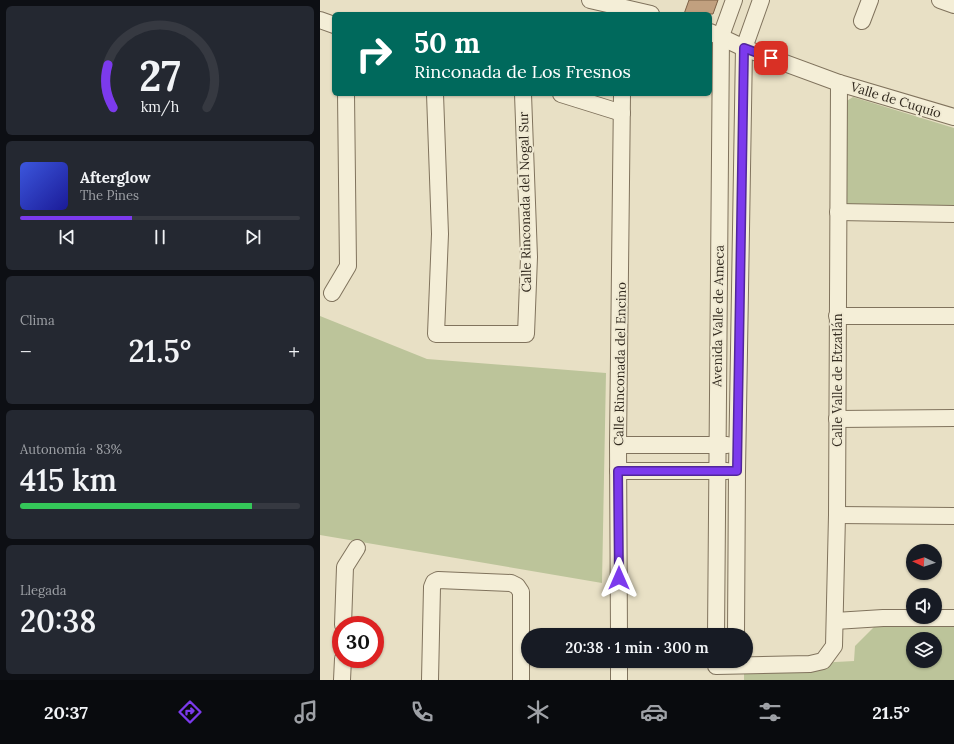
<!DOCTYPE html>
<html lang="es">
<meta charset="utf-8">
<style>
:root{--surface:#171b24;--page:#242831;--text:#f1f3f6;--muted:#9ea1a6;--line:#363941;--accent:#7c3aed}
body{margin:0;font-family:Lora,serif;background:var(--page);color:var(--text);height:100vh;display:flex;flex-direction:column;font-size:15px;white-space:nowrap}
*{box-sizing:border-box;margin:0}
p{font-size:13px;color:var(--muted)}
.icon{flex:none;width:22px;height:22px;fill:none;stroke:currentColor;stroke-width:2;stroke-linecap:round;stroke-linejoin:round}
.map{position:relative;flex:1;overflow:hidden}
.drawer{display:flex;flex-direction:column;gap:6px;padding:6px;background:#0d0f14;width:320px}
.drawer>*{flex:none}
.guide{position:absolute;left:12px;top:12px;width:380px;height:84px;border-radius:6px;box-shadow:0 1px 3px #0004;background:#00695c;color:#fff;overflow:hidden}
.needle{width:26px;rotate:274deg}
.fabs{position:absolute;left:586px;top:544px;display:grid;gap:8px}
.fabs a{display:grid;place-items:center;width:36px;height:36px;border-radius:50%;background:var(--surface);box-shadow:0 1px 3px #0004;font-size:20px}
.speed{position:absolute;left:12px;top:616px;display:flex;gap:8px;font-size:20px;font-weight:700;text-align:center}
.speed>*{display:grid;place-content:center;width:52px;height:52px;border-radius:50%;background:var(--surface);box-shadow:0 1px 3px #0004;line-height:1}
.speed .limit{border:6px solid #d22;background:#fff;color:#111}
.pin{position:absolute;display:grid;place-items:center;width:34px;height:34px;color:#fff;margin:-17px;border-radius:8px;box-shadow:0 2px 6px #0006}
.me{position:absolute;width:44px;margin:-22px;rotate:0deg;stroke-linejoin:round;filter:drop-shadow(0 0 3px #0008)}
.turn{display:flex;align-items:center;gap:14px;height:84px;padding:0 16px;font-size:18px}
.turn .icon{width:52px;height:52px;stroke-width:2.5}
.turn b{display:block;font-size:28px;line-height:34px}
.big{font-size:30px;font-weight:600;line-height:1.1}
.drawer .tile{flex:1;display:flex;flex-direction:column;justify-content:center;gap:6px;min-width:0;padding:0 14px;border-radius:6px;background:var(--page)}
.drawer .dial{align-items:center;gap:0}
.dial svg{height:104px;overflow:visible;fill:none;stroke:var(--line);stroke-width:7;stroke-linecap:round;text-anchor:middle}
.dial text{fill:var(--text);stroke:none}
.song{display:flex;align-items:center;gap:12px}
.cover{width:48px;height:48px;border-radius:6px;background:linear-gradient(135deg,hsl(230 70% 55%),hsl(240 70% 35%))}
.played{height:4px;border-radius:2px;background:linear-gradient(90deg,var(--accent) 40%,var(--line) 40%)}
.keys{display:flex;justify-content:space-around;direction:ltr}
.heat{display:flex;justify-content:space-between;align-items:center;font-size:22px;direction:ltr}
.charge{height:6px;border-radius:3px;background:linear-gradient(90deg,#34c759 83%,var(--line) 0)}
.trip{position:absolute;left:201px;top:628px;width:232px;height:40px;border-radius:20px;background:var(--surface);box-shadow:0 1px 3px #0004;font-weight:600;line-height:40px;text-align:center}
.tab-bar{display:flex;height:64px;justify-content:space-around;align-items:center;background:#090b0e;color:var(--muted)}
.tab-bar .icon{width:28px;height:28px}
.tab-bar .selected{color:var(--accent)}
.tab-bar b{font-size:18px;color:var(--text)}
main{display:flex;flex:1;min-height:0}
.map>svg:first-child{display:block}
</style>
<main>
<section class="drawer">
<div class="tile dial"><svg viewBox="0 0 100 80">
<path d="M14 69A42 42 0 1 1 86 69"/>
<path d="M14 69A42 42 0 0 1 10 36" stroke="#7c3aed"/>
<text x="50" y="56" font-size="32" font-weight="700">27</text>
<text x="50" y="72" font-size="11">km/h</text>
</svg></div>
<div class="tile">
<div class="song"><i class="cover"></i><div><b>Afterglow</b><p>The Pines</p></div></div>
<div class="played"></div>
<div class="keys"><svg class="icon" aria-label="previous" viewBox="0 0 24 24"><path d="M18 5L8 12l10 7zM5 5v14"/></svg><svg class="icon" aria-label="pause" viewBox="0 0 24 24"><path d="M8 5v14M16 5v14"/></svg><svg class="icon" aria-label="next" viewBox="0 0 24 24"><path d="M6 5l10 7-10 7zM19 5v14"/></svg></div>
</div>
<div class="tile"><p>Clima</p>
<div class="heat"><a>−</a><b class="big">21.5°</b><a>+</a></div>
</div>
<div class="tile"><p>Autonomía · 83%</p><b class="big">415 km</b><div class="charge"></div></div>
<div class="tile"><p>Llegada</p><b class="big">20:38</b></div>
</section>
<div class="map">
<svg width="634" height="680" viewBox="0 0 634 680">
<rect width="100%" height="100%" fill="#e8e0c5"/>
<g fill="#bcc49a" fill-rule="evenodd">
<polygon points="533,97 634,128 634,210 521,207 522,104"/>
<polygon points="0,316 107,359 286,373 282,583 0,535"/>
<path d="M562 619 634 620V680H424V667L534 661 535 646ZM593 639H615V661H593Z"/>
</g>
<polygon fill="#c1a07f" stroke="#7c6046" points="369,0 398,0 393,14 364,14"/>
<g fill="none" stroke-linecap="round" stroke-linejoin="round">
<defs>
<g id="minor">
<polyline points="270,0 331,14"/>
<polyline points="620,0 634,5"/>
<polyline points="0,20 14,25"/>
<polyline points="542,21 550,0"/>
<polyline points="390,32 424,48 519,83 634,117"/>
<polyline points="115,94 120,234 116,334 206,334 209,257 203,94"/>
<polyline points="241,94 302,113"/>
<polyline points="518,212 634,214"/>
<polyline points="12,293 28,266 26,94"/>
<polyline points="517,316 634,316"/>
<polyline points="517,419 634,418"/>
<polyline points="298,445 407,445"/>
<polyline points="298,471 407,471"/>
<polyline points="517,515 634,516"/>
<polyline points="515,621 563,618 634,618"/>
<polyline points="23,625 25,567 37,548"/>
<polyline points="299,635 298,445 302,94"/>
<polyline points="396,635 401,36 414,0"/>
<polyline points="416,635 417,471 424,48 441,0"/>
<polyline points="299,661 299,680"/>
<polyline points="396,666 490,664 503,661 514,646 517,515 519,83"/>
<polyline points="22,680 23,659"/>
<polyline points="110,680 112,587 114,582 118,580 191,583 197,586 201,592 201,680"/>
</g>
</defs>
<use href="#minor" stroke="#80735d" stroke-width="18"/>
<use href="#minor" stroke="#f4eed7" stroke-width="16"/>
</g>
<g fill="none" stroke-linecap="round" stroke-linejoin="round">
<defs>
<polyline id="route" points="299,578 298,471 417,471 424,48 451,58"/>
</defs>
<use href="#route" stroke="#51269a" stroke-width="10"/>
<use href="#route" stroke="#7c3aed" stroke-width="7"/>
</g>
<g text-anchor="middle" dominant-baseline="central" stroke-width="4" stroke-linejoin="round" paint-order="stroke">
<g font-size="13" fill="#322a1f" stroke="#f0ead3">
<text transform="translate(576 100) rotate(17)">Valle de Cuquío</text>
<text transform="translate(205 202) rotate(-91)">Calle Rinconada del Nogal Sur</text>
<text transform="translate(398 316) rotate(-89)">Avenida Valle de Ameca</text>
<text transform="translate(300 364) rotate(-89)">Calle Rinconada del Encino</text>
<text transform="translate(517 380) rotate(-90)">Calle Valle de Etzatlán</text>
</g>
</g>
</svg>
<div class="fabs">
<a><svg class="needle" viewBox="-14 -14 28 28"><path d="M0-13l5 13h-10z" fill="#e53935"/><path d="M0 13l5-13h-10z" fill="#9ea1a6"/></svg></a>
<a><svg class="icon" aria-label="sound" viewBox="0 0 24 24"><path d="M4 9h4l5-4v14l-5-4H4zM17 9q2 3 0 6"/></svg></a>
<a><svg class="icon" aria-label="layers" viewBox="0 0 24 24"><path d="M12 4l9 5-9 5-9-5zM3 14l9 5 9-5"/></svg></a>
</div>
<div class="speed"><div class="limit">30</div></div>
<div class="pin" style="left:451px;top:58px;background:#d93025"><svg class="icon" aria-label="arrive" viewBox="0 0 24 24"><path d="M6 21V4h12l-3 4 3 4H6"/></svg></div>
<svg class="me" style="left:299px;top:578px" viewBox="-20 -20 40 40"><path d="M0-17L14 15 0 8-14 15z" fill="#7c3aed" stroke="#fff" stroke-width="4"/></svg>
<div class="trip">20:38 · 1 min · 300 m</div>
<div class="guide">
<div class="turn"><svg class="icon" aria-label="right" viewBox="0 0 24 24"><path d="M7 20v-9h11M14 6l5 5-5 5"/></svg><div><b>50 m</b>Rinconada de Los Fresnos</div></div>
</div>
</div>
</main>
<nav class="tab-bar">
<b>20:37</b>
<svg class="icon selected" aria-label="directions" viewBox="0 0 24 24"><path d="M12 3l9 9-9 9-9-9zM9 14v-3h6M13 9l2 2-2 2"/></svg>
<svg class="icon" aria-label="music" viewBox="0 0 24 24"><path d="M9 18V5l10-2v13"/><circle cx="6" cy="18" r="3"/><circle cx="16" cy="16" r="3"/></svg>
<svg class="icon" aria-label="phone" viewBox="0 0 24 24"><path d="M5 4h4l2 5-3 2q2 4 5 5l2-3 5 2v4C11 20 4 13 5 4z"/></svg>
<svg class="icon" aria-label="climate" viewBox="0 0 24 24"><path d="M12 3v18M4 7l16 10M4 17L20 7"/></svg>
<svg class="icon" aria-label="car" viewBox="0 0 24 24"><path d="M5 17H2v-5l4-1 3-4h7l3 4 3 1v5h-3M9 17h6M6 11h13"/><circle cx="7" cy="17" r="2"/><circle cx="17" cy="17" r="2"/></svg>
<svg class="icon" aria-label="filters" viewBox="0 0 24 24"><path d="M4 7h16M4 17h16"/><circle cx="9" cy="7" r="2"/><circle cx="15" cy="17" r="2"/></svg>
<b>21.5°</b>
</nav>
